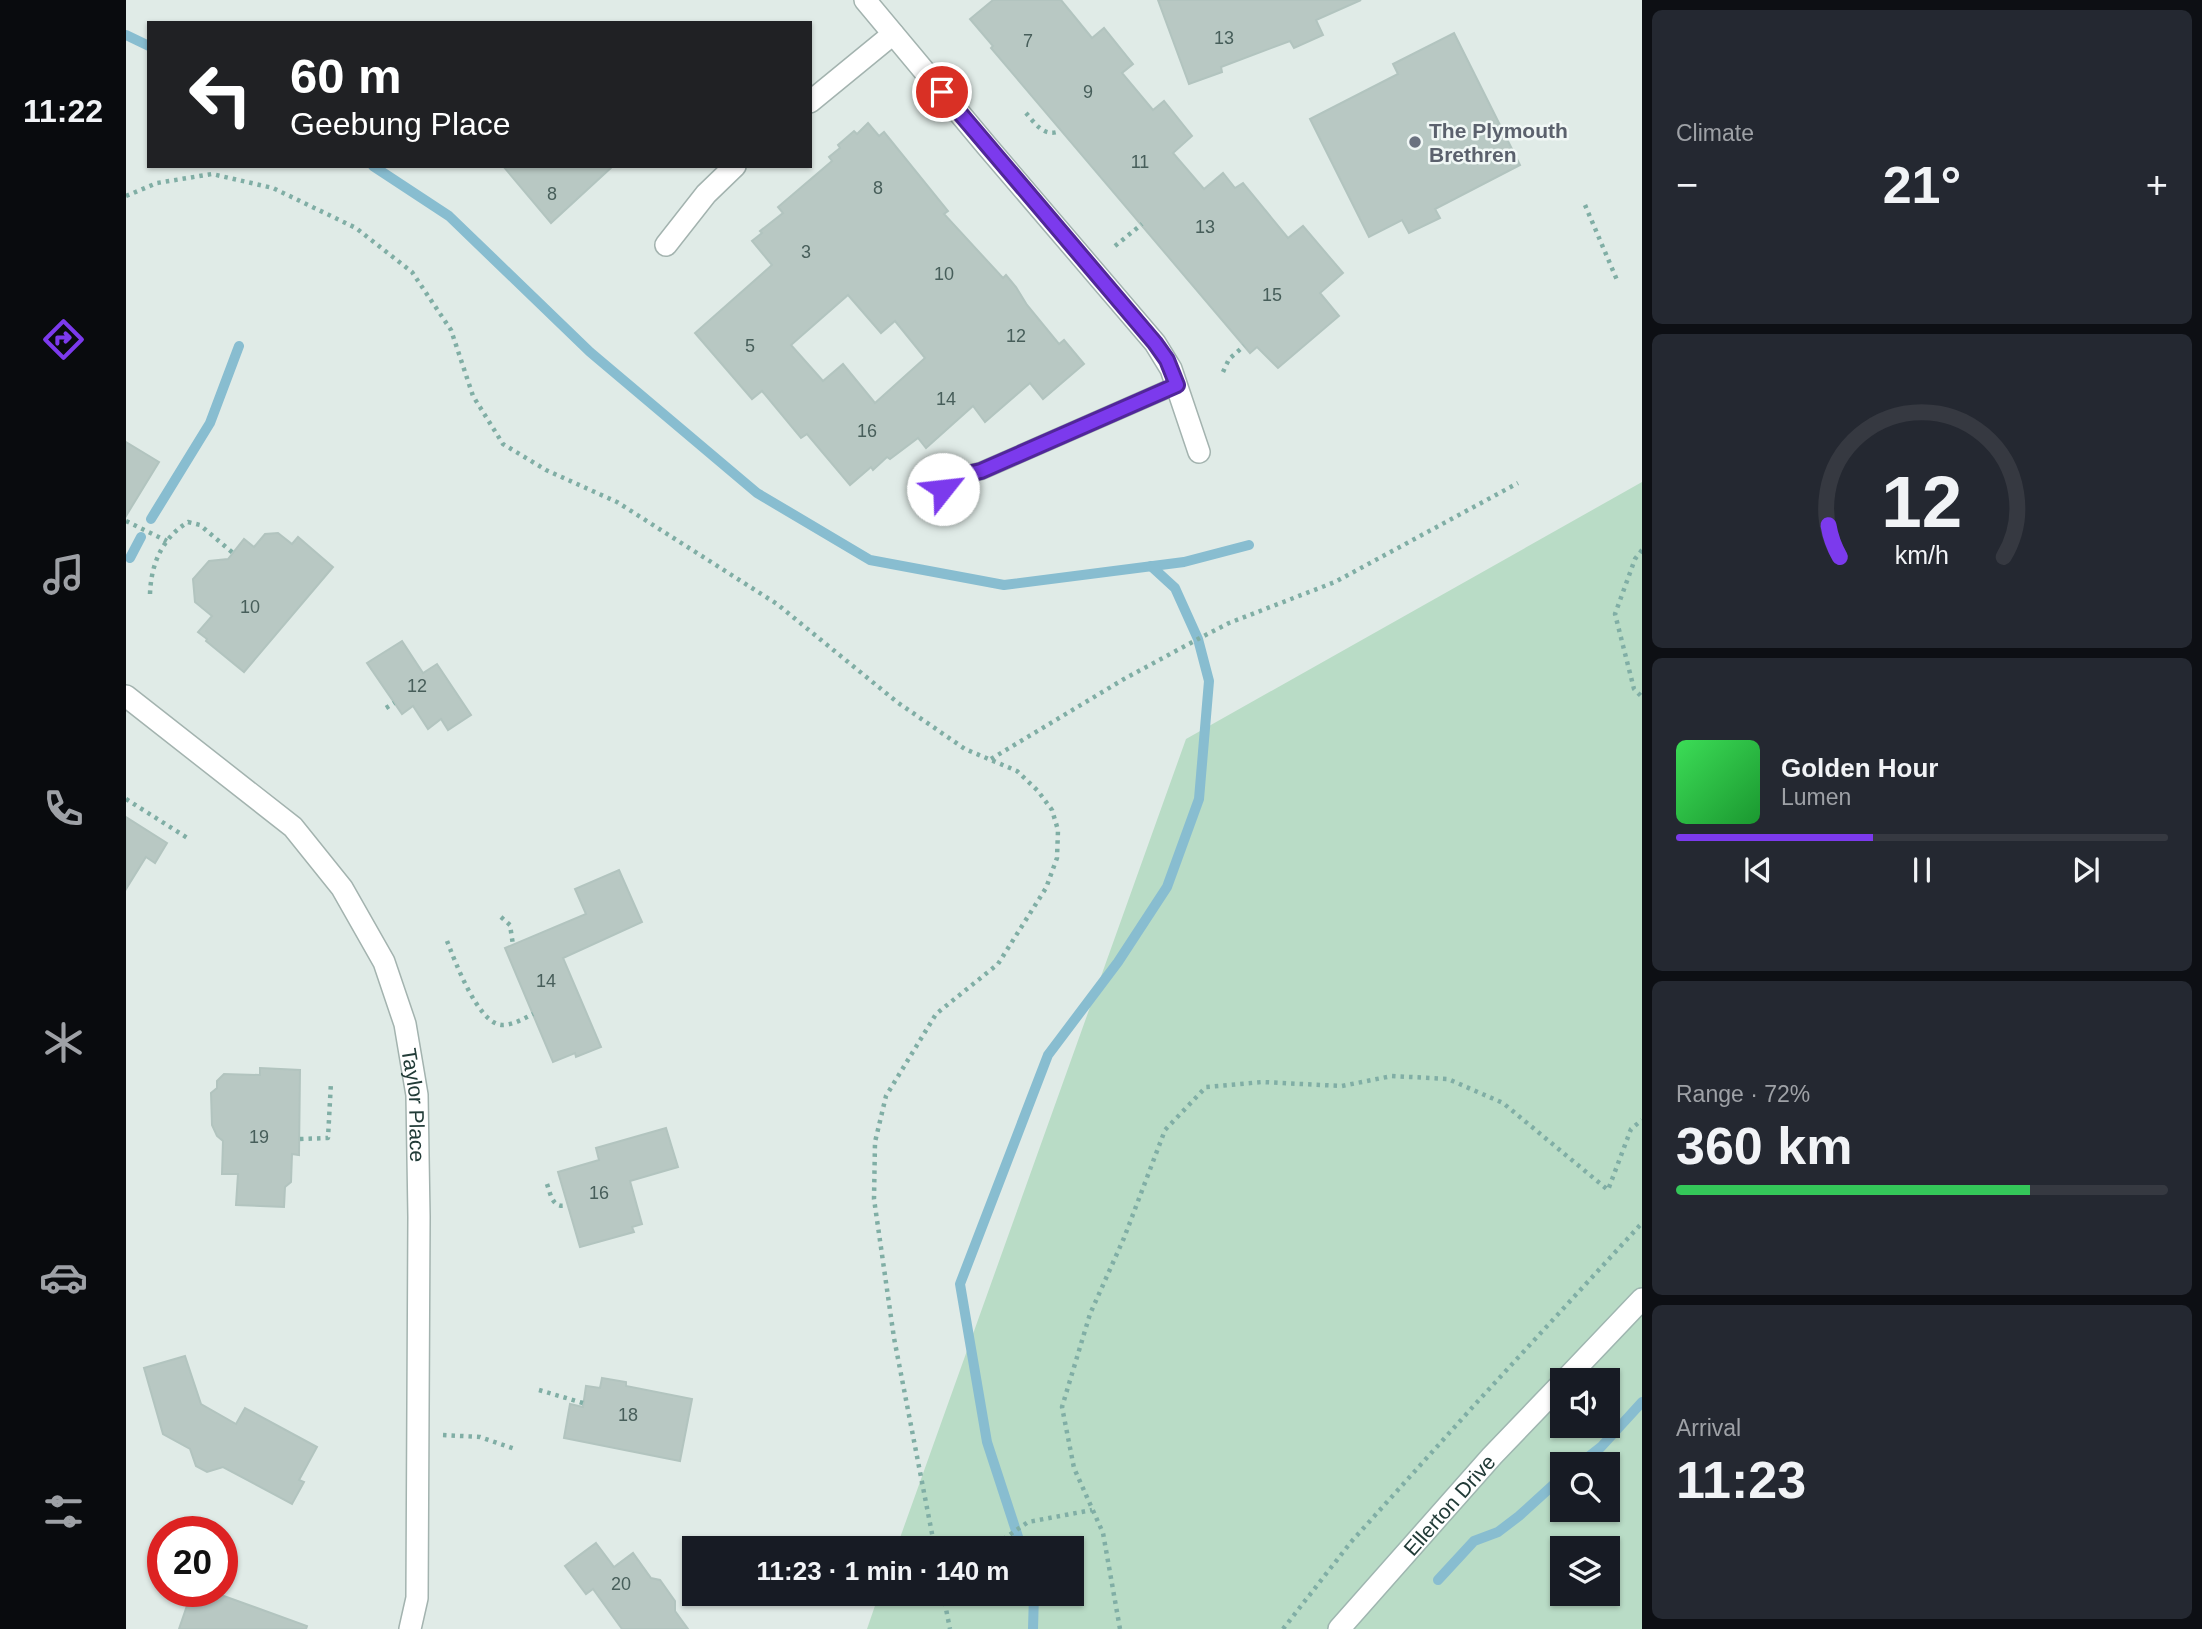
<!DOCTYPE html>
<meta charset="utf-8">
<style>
:root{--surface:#171b24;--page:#242831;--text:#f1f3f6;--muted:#9ea1a6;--line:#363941;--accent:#7c3aed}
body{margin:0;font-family:Helvetica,sans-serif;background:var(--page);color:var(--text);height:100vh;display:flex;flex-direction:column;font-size:26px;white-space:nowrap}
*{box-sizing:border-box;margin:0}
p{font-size:23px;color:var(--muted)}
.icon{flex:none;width:38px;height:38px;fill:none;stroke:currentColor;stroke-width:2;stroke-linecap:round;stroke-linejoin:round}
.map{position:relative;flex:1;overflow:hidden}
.drawer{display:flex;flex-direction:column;gap:10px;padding:10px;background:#0d0f14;width:560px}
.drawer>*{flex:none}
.banner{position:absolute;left:21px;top:21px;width:665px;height:147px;border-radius:0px;box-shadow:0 2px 5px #0004;background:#202124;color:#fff;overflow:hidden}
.buttons{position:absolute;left:1424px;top:1368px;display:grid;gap:14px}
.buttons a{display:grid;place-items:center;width:70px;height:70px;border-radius:0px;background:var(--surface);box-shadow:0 2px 5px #0004;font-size:35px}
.speed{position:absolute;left:21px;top:1516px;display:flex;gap:14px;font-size:35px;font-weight:700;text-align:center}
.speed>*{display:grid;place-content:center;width:91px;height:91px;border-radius:50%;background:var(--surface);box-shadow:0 2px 5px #0004;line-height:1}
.speed .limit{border:10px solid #d22;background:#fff;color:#111}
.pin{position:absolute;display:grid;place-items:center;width:60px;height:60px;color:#fff;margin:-30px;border:4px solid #fff;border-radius:50%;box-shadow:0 2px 7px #0007}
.me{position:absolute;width:77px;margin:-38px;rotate:61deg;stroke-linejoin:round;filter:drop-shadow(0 0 5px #0008)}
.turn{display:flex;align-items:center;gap:24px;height:147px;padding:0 28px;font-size:32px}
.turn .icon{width:91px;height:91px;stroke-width:2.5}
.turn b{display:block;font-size:49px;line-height:60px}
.big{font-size:52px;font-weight:700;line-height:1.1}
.drawer .card{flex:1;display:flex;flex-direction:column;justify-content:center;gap:10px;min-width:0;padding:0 24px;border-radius:10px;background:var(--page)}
.drawer .dial{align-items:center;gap:0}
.dial svg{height:182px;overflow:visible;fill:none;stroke:var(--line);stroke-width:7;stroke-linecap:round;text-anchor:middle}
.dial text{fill:var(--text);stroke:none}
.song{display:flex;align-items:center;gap:21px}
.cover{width:84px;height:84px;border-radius:10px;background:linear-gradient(135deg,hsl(130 70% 55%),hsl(130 70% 35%))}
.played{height:7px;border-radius:4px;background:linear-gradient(90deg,var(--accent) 40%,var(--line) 40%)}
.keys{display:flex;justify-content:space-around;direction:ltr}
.heat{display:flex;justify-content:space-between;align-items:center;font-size:38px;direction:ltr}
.charge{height:10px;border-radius:5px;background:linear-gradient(90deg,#34c759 72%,var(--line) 0)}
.trip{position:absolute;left:556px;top:1536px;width:402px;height:70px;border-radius:0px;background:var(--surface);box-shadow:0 2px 5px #0004;font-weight:700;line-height:70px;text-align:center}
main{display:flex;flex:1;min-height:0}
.dock{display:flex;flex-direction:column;width:126px;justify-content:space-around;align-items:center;background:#090b0e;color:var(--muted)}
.dock .icon{width:49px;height:49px}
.dock .selected{color:var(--accent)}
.dock b{font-size:32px;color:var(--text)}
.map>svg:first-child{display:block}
</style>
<main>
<nav class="dock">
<b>11:22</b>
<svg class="icon selected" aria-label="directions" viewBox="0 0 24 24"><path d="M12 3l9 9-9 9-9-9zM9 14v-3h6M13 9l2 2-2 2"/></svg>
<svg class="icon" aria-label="music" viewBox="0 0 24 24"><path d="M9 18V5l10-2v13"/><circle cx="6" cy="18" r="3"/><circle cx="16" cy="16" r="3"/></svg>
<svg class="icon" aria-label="phone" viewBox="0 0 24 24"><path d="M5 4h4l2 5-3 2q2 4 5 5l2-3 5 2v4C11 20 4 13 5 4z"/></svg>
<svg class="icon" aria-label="climate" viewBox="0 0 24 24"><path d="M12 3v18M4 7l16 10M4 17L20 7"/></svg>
<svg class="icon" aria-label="car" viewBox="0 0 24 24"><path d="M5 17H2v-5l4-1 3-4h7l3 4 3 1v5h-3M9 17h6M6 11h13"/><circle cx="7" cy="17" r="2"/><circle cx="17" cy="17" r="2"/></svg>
<svg class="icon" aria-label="filters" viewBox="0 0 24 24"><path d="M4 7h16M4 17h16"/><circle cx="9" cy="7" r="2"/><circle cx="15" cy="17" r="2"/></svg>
</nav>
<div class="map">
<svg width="1516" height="1629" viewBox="0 0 1516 1629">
<rect width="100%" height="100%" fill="#e0ebe7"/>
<path fill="#b9dcc6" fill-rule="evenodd" d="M1516 482V1629H741L753 1594H947V1549H770L1060 739ZM1437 1381H1482V1426H1437ZM1437 1465H1482V1510H1437ZM1437 1549H1482V1594H1437Z"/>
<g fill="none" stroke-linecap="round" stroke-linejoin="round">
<g stroke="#88bdd0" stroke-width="10">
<polyline points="0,35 23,46"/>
<polyline points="247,166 323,216 464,352 631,493 744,560 878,585 1058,562 1123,545"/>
<polyline points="25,519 84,423 113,346"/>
<polyline points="4,558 15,537"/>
<polyline points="1452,1465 1475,1447 1516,1402"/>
<polyline points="896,1549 861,1442 834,1284 922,1055 992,962 1041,887 1073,799 1083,681 1072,639 1049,588 1025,566"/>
<polyline points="1312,1580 1348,1541 1372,1532 1393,1516 1437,1476"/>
<polyline points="907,1629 908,1594"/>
</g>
</g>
<g fill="#b8c8c3" stroke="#b2c4bf" stroke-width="2" fill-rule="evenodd">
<polygon points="867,0 935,0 966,38 978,28 1007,64 996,73 1027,110 1038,101 1066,136 1047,153 1078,189 1097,173 1109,188 1117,183 1162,238 1177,226 1217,273 1194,293 1213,316 1152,368 1131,347 1124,353 865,48 867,46 844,19"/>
<polygon points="1032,0 1235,0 1190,20 1197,35 1168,48 1164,41 1095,67 1096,72 1063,84"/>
<polygon points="1328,33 1394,165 1309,209 1314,218 1283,233 1276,220 1243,237 1184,119 1272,74 1267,64"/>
<path d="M742 123 753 136 758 132 822 211 818 214 877 278 880 275 890 287 901 305 933 344 938 340 958 364 917 399 904 383 859 422 847 406 800 448 792 438 764 459 761 457 747 470 745 467 724 485 681 434 675 438 636 391 626 399 569 333 646 265 626 241 636 233 634 231 657 213 652 207 706 161 703 157 714 148 712 145 728 131 731 134ZM722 295 755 333 769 321 799 358 749 403 717 364 697 381 665 345Z"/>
<polygon points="377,166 487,166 425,223"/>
<polygon points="0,442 33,462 0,516"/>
<polygon points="152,533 166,544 172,537 207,567 118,672 80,641 81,639 72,632 86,616 69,602 67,579 83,561 102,559 118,539 128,547 139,534"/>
<polygon points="276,641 297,673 311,664 345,715 322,730 315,719 302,729 287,706 276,714 241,663"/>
<polygon points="0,817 41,843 29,863 20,857 0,889"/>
<polygon points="493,870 516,922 437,958 475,1047 450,1057 449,1053 427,1062 379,948 460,914 449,889"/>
<polygon points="134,1068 174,1070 173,1155 166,1154 165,1182 159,1187 158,1207 110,1205 112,1174 96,1174 97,1141 91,1136 86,1125 85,1093 91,1088 91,1081 98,1074 134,1075"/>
<polygon points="540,1128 552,1167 504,1181 516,1224 506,1227 508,1232 454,1247 432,1172 473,1160 470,1148"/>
<polygon points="59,1356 75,1404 110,1424 119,1408 191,1447 173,1480 178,1482 166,1504 97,1467 81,1472 70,1466 64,1449 37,1434 18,1368"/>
<polygon points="476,1378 500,1382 500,1386 566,1399 554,1461 438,1438 444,1404 457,1407 460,1386 474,1388"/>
<polygon points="470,1543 488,1567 507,1553 525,1578 534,1580 549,1601 549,1611 562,1629 496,1629 467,1589 460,1594 439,1566"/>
<polygon points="66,1591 84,1591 181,1626 180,1629 53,1629"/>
</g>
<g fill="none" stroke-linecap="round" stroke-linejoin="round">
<defs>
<polyline id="service" points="804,512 819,485 825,478 855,471 1051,385"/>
<g id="minor">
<polyline points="739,0 860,145 1029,343 1045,369 1073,452"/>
<polyline points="684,102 767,34"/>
<polyline points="540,245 580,194 609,166"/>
<path id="s1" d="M0 696 167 827 216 888 258 962 279 1024 291 1095 293 1217 291 1598 284 1629"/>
</g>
<g id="secondary">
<polyline points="1438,1381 1516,1299"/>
<path id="s2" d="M1213 1629 1366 1456 1437 1382"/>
</g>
</defs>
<use href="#service" stroke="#a3b3af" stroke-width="19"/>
<use href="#minor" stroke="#a3b3af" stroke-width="24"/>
<use href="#secondary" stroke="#9fb6b0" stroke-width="24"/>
<g stroke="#80aea5" stroke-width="4.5" stroke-dasharray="3.5 5" stroke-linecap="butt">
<path d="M900 113C909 123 918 138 934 131"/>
<polyline points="0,196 31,183 86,174 147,188 230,228 286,272 325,330 347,396 377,444 420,470 491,502 651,604 771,702 839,749 891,771 912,791 926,810 932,830 931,858 920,888 872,964 810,1014 760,1096 749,1142 748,1199 768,1338 809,1549"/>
<polyline points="1459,205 1491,280"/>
<polyline points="989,246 1016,224"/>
<polyline points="1097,372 1103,359 1118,346"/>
<polyline points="0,521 41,541"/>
<polyline points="1516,550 1509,559 1489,614 1508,689 1516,697"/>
<path d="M24 594C25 564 36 538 62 522L74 525 107 553"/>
<polyline points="260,708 268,703"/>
<polyline points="865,759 998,679 1072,639 1103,623 1209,582 1392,483"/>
<polyline points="0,799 63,839"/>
<polyline points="375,917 384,925 387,945"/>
<path d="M321 941C329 961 352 1024 376 1025 387 1025 397 1019 407 1014"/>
<polyline points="174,1139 202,1138 205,1082"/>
<path d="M421 1184C425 1196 427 1209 441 1205"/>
<polyline points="413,1390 457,1403"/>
<polyline points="317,1435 354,1437 389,1449"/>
<polyline points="863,1549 902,1522 966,1510"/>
<polyline points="817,1594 824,1629"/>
<polyline points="994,1629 977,1533 948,1468 936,1407 964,1314 998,1238 1039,1130 1080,1087 1136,1082 1216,1086 1266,1076 1322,1079 1377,1103 1482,1190 1505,1129 1516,1120"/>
<polyline points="1157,1629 1225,1542 1353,1400 1516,1223"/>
</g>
<use href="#service" stroke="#fff" stroke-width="16"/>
<use href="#minor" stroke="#fff" stroke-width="21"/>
<use href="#secondary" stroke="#fff" stroke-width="21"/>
</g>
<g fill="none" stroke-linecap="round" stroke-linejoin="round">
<defs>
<polyline id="route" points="816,92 1029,343 1041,360 1051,385 855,471 828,477 817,489"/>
</defs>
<use href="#route" stroke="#51269a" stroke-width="18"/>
<use href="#route" stroke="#7c3aed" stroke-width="12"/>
</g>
<circle fill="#6b7280" stroke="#f0f7f5" stroke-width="2.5" cx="1289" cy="142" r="7"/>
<g text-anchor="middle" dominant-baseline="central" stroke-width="5" stroke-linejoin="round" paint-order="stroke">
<g font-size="18" fill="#475e5a">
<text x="1098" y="38">13</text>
<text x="902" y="41">7</text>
<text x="962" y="92">9</text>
<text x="1014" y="162">11</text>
<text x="752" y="188">8</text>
<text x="426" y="194">8</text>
<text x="1079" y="227">13</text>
<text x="680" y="252">3</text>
<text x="818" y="274">10</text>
<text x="1146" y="295">15</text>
<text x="890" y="336">12</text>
<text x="624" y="346">5</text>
<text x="820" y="399">14</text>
<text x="741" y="431">16</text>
<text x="124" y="607">10</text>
<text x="291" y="686">12</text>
<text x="420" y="981">14</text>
<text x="133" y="1137">19</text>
<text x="473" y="1193">16</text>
<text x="502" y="1415">18</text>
<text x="495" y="1584">20</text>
</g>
<g font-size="21" font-weight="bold" fill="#5b616d" stroke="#f0f7f5" text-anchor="start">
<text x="1303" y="130">The Plymouth<tspan x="1303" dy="24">Brethren</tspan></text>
</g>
<g font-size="21" fill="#213b37" stroke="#f0f7f5">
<text stroke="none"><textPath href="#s1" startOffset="523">Taylor Place</textPath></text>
<text stroke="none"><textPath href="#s2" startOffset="166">Ellerton Drive</textPath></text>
</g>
</g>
</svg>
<div class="buttons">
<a><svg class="icon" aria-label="sound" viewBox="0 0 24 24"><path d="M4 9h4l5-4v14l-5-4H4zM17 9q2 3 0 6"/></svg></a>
<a><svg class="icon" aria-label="search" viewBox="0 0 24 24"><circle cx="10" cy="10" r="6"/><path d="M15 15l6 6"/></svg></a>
<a><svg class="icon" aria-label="layers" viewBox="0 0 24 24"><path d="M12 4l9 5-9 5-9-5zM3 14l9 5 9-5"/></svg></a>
</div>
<div class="speed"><div class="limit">20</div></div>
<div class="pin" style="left:816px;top:92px;background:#d93025"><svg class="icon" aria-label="arrive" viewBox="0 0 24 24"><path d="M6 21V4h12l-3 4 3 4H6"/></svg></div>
<svg class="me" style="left:817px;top:489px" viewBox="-20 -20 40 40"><circle r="19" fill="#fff"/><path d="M0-13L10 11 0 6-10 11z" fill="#7c3aed"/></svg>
<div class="trip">11:23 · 1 min · 140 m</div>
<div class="banner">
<div class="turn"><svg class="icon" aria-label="left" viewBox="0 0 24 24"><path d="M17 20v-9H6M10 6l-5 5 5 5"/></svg><div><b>60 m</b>Geebung Place</div></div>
</div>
</div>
<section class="drawer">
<div class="card"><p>Climate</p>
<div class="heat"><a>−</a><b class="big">21°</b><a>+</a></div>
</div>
<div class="card dial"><svg viewBox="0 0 100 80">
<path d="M14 69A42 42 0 1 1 86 69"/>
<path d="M14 69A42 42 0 0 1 9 55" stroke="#7c3aed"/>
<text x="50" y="56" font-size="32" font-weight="700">12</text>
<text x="50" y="72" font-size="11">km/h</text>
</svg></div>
<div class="card">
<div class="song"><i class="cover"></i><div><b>Golden Hour</b><p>Lumen</p></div></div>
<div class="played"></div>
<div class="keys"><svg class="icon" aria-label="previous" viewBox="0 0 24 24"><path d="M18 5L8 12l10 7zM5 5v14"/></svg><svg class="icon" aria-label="pause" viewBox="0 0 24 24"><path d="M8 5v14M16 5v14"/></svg><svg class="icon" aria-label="next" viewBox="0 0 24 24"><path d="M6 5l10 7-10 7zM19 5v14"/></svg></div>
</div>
<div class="card"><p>Range · 72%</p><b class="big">360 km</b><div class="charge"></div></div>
<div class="card"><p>Arrival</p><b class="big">11:23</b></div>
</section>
</main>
